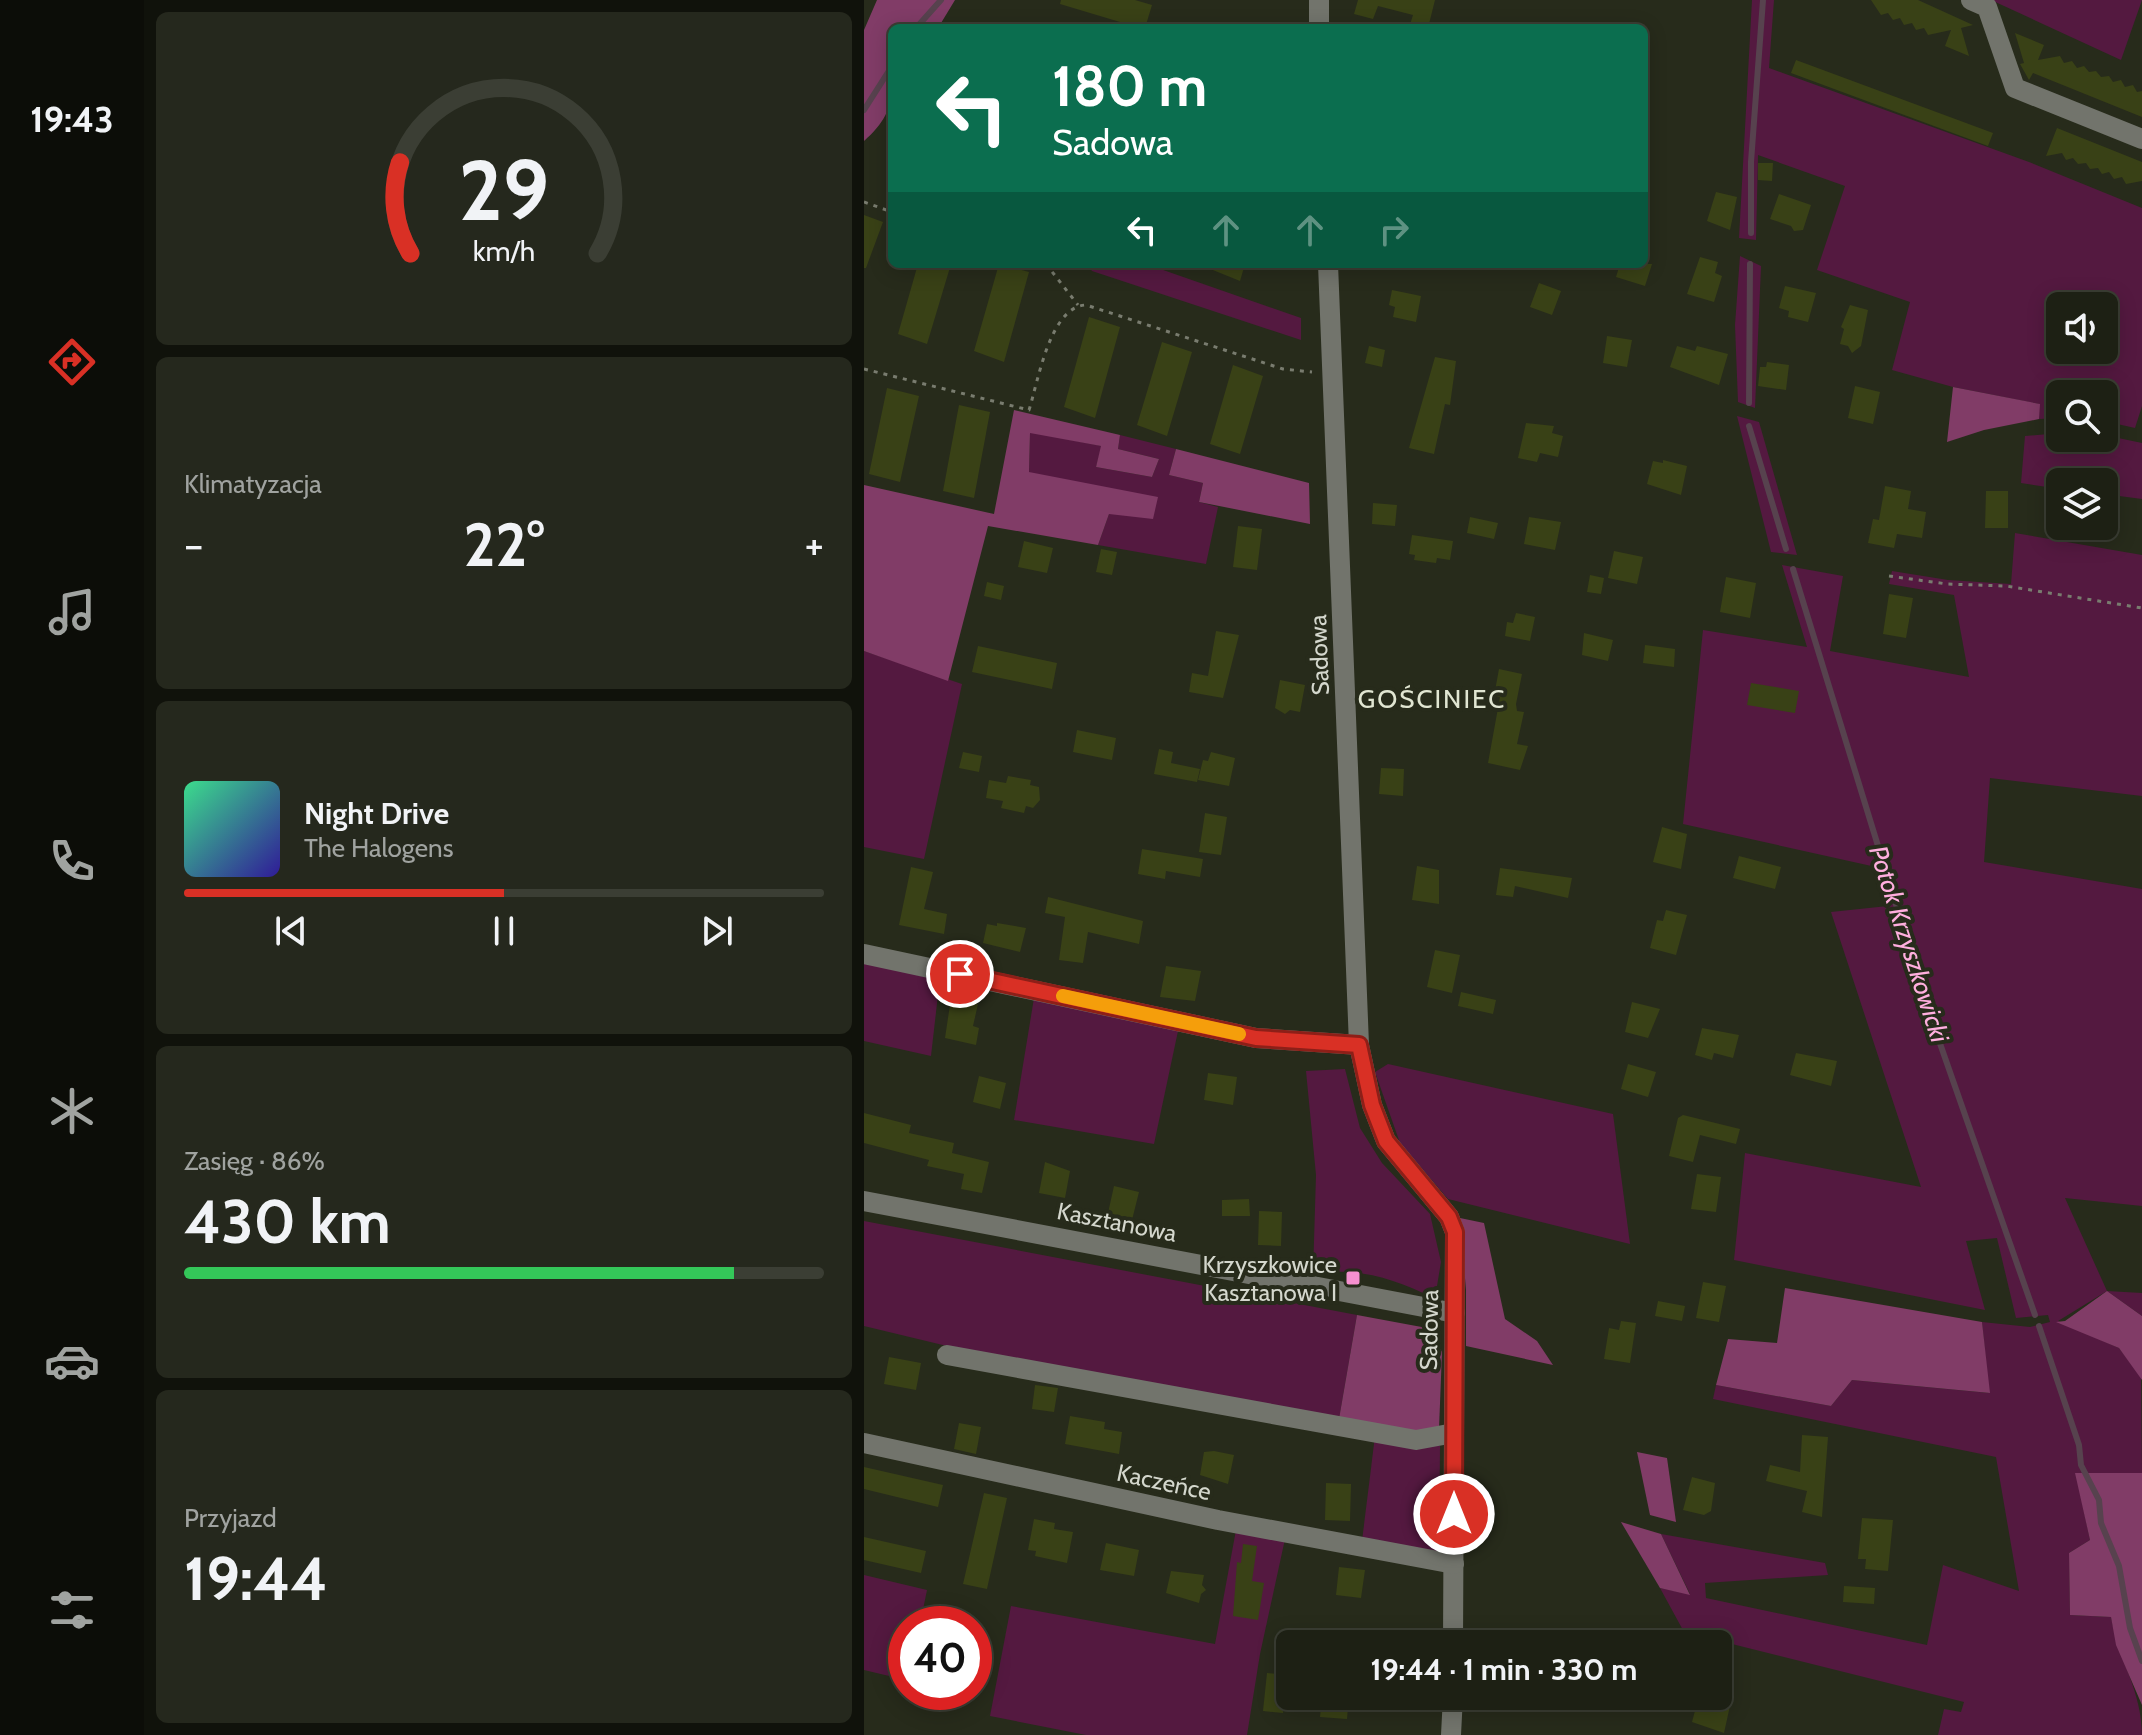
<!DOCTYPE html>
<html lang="pl">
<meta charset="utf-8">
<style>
:root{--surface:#1d2014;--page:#25281d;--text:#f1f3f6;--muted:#a0a3a0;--line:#3b3e34;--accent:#d93025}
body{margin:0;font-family:Cabin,sans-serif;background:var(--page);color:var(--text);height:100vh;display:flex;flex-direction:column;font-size:30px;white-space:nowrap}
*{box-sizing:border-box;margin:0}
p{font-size:26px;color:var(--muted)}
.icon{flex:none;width:44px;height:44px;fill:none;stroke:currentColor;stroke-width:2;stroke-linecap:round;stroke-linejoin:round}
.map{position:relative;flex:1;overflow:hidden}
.side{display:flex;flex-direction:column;gap:12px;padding:12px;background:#10120b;width:720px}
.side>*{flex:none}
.top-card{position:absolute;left:24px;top:24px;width:760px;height:244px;border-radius:12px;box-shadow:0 4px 20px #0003,0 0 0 2px var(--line);background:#0b6e4f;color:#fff;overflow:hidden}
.fabs{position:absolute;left:1182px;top:292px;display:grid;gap:16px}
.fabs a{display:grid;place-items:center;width:72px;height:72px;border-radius:12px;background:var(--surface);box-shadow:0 4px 20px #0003,0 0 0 2px var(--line);font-size:40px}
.speed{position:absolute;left:24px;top:1606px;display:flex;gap:16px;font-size:40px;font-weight:700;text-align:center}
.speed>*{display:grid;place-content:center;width:104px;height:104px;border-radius:50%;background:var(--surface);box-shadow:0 4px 20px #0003,0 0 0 2px var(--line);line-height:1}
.speed .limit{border:12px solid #d22;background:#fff;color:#111}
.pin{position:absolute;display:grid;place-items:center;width:68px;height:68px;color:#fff;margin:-34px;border:4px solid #fff;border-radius:50%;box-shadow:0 2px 8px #0007}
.me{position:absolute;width:88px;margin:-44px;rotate:0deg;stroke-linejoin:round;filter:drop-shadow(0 0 6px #0008)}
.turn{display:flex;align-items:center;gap:28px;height:168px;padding:0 32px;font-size:36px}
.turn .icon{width:104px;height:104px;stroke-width:2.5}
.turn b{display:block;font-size:56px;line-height:68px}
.lanes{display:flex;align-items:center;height:76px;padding:0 32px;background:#0003;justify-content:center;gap:40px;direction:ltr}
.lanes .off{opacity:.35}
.big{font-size:60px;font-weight:800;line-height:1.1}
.side .card{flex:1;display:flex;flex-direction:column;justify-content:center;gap:12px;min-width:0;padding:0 28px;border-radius:12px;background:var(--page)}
.side .dial{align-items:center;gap:0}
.dial svg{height:208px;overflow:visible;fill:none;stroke:var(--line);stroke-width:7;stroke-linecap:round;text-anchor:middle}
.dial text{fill:var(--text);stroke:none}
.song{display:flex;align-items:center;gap:24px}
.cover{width:96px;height:96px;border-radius:12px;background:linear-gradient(135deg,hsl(150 70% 55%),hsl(250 70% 35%))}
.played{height:8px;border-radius:4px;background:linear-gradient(90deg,var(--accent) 50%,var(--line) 50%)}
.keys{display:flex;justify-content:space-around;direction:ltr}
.heat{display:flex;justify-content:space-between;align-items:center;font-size:44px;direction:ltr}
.charge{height:12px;border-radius:6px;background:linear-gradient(90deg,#34c759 86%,var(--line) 0)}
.trip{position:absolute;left:412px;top:1630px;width:456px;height:80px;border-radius:12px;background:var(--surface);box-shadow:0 4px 20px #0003,0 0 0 2px var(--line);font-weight:800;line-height:80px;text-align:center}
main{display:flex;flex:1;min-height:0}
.tab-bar{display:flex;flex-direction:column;width:144px;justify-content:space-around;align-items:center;background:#0c0d08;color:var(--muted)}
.tab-bar .icon{width:56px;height:56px}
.tab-bar .selected{color:var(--accent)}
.tab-bar b{font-size:36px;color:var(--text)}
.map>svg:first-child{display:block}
</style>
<main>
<nav class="tab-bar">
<b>19:43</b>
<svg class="icon selected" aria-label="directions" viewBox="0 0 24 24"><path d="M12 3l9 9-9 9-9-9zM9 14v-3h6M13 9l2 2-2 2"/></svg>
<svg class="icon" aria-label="music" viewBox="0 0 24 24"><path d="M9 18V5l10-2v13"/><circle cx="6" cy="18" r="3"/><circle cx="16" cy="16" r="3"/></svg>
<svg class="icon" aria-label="phone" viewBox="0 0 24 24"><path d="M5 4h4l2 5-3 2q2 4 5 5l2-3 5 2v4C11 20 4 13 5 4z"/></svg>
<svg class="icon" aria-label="climate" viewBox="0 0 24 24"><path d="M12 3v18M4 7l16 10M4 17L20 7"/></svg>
<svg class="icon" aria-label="car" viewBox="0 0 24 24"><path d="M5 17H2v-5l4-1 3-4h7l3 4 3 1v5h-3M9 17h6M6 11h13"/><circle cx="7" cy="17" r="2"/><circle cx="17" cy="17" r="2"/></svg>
<svg class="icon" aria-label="filters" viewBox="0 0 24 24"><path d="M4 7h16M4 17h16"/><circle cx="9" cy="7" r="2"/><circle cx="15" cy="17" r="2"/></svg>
</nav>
<section class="side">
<div class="card dial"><svg viewBox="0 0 100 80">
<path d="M14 69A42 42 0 1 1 86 69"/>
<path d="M14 69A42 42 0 0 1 10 34" stroke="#d93025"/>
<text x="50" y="56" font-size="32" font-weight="700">29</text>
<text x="50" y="72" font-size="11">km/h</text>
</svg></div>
<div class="card"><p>Klimatyzacja</p>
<div class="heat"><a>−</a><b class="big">22°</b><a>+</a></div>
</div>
<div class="card">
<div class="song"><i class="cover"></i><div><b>Night Drive</b><p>The Halogens</p></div></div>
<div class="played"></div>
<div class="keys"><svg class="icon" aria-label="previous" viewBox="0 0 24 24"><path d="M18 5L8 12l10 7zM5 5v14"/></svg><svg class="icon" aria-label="pause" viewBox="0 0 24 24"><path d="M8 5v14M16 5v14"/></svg><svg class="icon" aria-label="next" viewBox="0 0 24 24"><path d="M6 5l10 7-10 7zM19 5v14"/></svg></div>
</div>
<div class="card"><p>Zasięg · 86%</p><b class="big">430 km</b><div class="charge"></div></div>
<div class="card"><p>Przyjazd</p><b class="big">19:44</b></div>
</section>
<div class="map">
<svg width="1278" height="1735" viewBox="0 0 1278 1735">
<rect width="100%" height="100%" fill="#272b1b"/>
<g fill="#541940" fill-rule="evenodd">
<path d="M888 0H910L905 68 1165 162 1278 208V406L1271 428 1240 421V394H1196V418L1175 419V404L1089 387 1028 370 1046 302 953 270 981 186 894 155 892 240 875 238ZM1196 306H1240V350H1196Z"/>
<polygon points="1127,0 1278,0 1257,60"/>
<polygon points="876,256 897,266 891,408 874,402 871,325"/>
<polygon points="223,264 282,264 437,318 437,340 228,271"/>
<polygon points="873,416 895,422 933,555 907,552"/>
<polygon points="166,432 238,446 232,467 288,477 295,459 254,449 256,435 312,449 305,475 339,483 335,502 354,507 342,564 234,545 245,514 165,472"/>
<polygon points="1196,433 1196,438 1240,435 1278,443 1278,499 1240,494 1240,482 1196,482 1196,489 1157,483 1161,436"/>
<path d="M1151 533 1278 555V796L1126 778 1120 862 1278 889V1206L1201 1198 1243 1291 1278 1293V1316L1243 1291 1194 1321 1255 1348 1277 1376 1278 1473H1212L1226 1540 1205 1553 1206 1615 1247 1617C1255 1660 1278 1692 1278 1735H1074L1080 1709 1097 1712 1100 1702 820 1632 796 1588 826 1594 797 1534 961 1563 964 1575 841 1583 842 1598 1063 1645 1079 1565 1155 1591 1132 1457 849 1399 852 1385 967 1406 988 1380 1125 1393 1118 1322 1166 1327 1186 1322 1184 1315 1152 1318 1133 1238 1102 1241 1121 1310 870 1260 881 1153 1057 1187 967 912 1024 906 1012 867 819 824 839 630 943 647 918 565 979 576 966 651 1105 677 1090 595 1025 584 1028 571 1084 580 1147 584Z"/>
<polygon points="0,651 98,684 60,859 0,847"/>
<polygon points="0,963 76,977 67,1056 0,1041"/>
<polygon points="170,998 314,1031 290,1144 150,1120"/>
<polygon points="524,1064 749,1114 766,1244 584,1199 536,1143 511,1072"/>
<path d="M481 1069 496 1128 518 1163 566 1214 577 1262 573 1286 559 1293C524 1277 487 1266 449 1275L452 1175 442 1071Z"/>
<polygon points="0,1221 493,1315 475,1419 112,1353 0,1326"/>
<polygon points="511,1436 576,1446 575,1555 498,1541"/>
<polygon points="372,1530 421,1539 396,1654 383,1735 222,1735 126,1716 147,1606 351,1644"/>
<polygon points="0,1575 63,1590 56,1624 42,1624 42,1680 0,1670"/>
</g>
<g fill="#813c67">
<path d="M13 0H91L74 28H28C28 76 40 107 0 141V30Z"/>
<polygon points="1089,387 1176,404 1175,419 1120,430 1083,442"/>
<polygon points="150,410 256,435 254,449 295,459 288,477 232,467 237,446 166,433 165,472 294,497 289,519 245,514 234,545 124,526 84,681 0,651 0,485 130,514"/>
<polygon points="312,449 445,483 446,524 335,502 339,483 305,475"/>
<polygon points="596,1218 620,1223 641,1319 673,1341 689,1365 602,1346 602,1290"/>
<polygon points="921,1288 1118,1322 1126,1393 988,1380 967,1406 852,1385 864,1339 913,1343"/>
<polygon points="1243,1291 1278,1316 1278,1380 1255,1348 1192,1322 1201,1321"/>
<polygon points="493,1315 563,1328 578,1352 575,1429 552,1434 475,1419"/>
<polygon points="773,1452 803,1458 812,1522 786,1515"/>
<polygon points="1211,1473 1278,1473 1278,1705 1252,1645 1247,1617 1206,1615 1205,1553 1226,1540"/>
<polygon points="757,1522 797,1534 826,1595 796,1588"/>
</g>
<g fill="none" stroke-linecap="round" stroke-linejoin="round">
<g stroke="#57424e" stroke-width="6">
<polyline points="52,28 77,0"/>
<polyline points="0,110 28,66"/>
<polyline points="887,233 887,162 899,0"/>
<polyline points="885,403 886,264"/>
<polyline points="885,426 922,549"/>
<polyline points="929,569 1065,1012 1171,1315"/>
<polyline points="1175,1326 1215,1445 1217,1465 1235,1500 1237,1523 1255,1566 1266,1628 1278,1661"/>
</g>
</g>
<g fill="#394116">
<polygon points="197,0 271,0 288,5 281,28 276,28 196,4"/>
<polygon points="494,0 571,0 564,28 545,28 549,15 514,6 509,19 490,14"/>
<polygon points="1007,0 1054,0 1109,25 1097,28 1105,56 1081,46 1087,30 1064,35 1060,28 1052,30 1048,23 1040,25 1036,18 1029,20 1024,13 1017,15"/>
<polygon points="1151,33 1180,45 1174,60 1196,56 1200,63 1208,61 1213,68 1220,66 1225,72 1232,71 1237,77 1245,76 1249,82 1257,80 1261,87 1269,85 1273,92 1278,91 1278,117 1169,73 1165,80 1156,64 1160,63"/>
<polygon points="932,60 1129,133 1124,146 927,73"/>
<polygon points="1193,128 1278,162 1278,181 1262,184 1258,177 1250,179 1245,172 1238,174 1234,168 1226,169 1222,163 1214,164 1209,158 1202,160 1198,153 1182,156"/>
<polygon points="894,163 909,163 908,181 894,180"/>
<polygon points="852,192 873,197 866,230 843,221"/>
<polygon points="915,194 947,205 939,230 930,231 927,226 906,219"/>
<polygon points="0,215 19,222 2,268 0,268"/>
<polygon points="836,257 854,262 851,273 858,276 850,302 823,294"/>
<polygon points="54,264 87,264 63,344 34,334"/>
<polygon points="135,264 165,272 140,362 110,351"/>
<polygon points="334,264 381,264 376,281"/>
<polygon points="756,264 788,264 781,286 752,277"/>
<polygon points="675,283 697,291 688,315 666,307"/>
<polygon points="921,286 952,293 944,322 924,317 925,311 915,308"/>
<polygon points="528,290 557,296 552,322 529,317 531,307 525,305"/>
<polygon points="986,305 1004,310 997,346 988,353 984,346 976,344 980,329 977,327"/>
<polygon points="225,317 256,327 231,418 200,407"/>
<polygon points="743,336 768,340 763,367 739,363"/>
<polygon points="298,342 328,352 303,436 273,425"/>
<polygon points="505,346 521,350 518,367 501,363"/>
<polygon points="813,346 831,351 833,346 864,354 855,385 806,367"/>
<polygon points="571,357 592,361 586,405 581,404 570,454 545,448"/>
<polygon points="903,362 925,365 922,390 894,386 896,367 902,367"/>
<polygon points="369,365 399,376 376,454 346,444"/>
<polygon points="991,386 1016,392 1009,424 984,418"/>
<polygon points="23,388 55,396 36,482 5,474"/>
<polygon points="95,405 126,412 110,498 79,491"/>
<polygon points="662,423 690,426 688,433 699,436 694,457 676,453 673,462 654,458"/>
<polygon points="799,460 823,466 817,495 783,484 789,461 799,463"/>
<polygon points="1021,486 1047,491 1044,509 1062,512 1058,538 1033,534 1030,548 1004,543 1009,519 1015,520"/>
<polygon points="1122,491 1144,491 1144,528 1121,528"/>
<polygon points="509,503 533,505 531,526 508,524"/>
<polygon points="606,517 634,523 630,539 603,533"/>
<polygon points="665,517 697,522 691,550 660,544"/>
<polygon points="374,526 398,529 393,570 369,567"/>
<polygon points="548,535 589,541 586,560 573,558 572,563 550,560 551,555 545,554"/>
<polygon points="160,541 189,548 183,573 154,567"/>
<polygon points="237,549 253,552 248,575 232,572"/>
<polygon points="750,551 779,557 773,584 744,578"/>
<polygon points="726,575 740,578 737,594 723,592"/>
<polygon points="862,577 892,583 886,618 856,612"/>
<polygon points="123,582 140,586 137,600 120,596"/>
<polygon points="1025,594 1049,598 1042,638 1019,634"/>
<polygon points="652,613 671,617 666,641 641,636 643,622 649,623"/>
<polygon points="352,631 375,635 359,698 325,692 328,673 344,676"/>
<polygon points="720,633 749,640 744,661 718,655"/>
<polygon points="781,645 811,649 810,667 779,663"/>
<polygon points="114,646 193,663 188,689 108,672"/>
<polygon points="635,669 658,674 652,704 653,711 660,712 653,744 664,746 656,770 624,763 636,697 630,696"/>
<polygon points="416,680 441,685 436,712 426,710 421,714 411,708"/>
<polygon points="887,683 935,691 931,713 883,705"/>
<polygon points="213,730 252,738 248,760 209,752"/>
<polygon points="295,749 309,752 307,763 336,769 333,782 290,774"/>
<polygon points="99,752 118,756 115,772 95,768"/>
<polygon points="347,752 371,758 365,786 334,780 339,760 344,761"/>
<polygon points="517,768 540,769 539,796 515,794"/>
<polygon points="144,776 167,780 166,785 175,787 176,800 169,808 162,806 160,813 137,808 139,801 122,798 125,780 142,783"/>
<polygon points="341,813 363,817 357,855 335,852"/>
<polygon points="798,827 823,834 817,869 789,862"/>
<polygon points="278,849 339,859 336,877 302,871 301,879 274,874"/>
<polygon points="875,856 917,867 911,889 869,878"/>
<polygon points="553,866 575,870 575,904 548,900"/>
<polygon points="47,867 69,872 60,909 83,914 80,934 35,925"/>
<polygon points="636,868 708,878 704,898 651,886 649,897 632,895"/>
<polygon points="184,897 279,921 275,944 224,932 219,963 195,960 201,917 181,913"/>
<polygon points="802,910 823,915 812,955 786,948 793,920 799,921"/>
<polygon points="133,923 162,928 156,952 119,943 123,924 133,926"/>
<polygon points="571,950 596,955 588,993 563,987"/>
<polygon points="302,966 337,971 331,1001 296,997"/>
<polygon points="597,992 632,1000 629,1014 594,1006"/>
<polygon points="87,998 114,1004 109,1026 115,1028 112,1045 81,1038"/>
<polygon points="768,1002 796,1009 784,1038 761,1032"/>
<polygon points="838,1028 875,1035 869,1058 850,1053 848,1060 831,1055"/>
<polygon points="932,1053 973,1061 967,1086 926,1075"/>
<polygon points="764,1064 792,1072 784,1097 757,1089"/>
<polygon points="344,1073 373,1077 369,1105 340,1100"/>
<polygon points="115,1076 142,1083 136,1109 109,1102"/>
<polygon points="0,1113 47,1125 45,1133 90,1143 88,1153 125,1162 118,1193 97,1189 100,1174 63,1166 65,1160 0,1143"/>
<polygon points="819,1115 876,1129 872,1144 836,1135 829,1162 805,1156 814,1118"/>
<polygon points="181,1162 206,1171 201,1198 175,1193"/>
<polygon points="833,1174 857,1177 852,1212 827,1209"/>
<polygon points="250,1186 275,1192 268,1220 244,1213"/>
<polygon points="385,1199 386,1216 358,1216 358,1200"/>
<polygon points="395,1211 418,1212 417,1246 394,1245"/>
<polygon points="839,1282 862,1286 855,1322 832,1318"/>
<polygon points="794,1301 821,1306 818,1321 791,1316"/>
<polygon points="757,1321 772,1323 766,1363 740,1359 745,1328 755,1330"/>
<polygon points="25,1357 57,1363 52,1390 20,1384"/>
<polygon points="171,1385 194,1388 190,1412 168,1409"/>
<polygon points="206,1416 241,1422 240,1429 258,1432 255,1454 201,1444"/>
<polygon points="95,1423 117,1427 112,1454 90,1449"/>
<polygon points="938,1435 964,1437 958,1517 938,1512 943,1491 902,1481 906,1465 936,1472"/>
<polygon points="350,1451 370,1455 364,1484 336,1475 340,1452"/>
<polygon points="0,1467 79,1485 74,1507 0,1489"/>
<polygon points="828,1477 851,1483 847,1511 840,1515 819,1510"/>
<polygon points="462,1483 487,1484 486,1521 461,1520"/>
<polygon points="120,1493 143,1498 123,1589 99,1584"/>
<polygon points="998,1518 1029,1520 1024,1571 1001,1569 1002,1559 994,1559"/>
<polygon points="170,1519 191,1523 190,1529 209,1532 203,1563 171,1556 172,1551 164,1550"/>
<polygon points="0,1537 62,1551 57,1573 0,1560"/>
<polygon points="242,1543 275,1550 270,1576 236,1570"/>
<polygon points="379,1544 393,1546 388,1581 400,1583 394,1620 369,1616 373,1562 377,1563"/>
<polygon points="475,1567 501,1570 497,1598 472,1595"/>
<polygon points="307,1571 340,1575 338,1585 342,1590 337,1594 335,1603 302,1593"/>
<polygon points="980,1586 1011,1588 1010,1604 979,1602"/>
<polygon points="403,1673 423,1675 419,1713 399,1711"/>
<polygon points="854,1688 869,1692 860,1733 828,1722 835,1696 854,1696"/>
<polygon points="458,1696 485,1696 483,1719 456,1717"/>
</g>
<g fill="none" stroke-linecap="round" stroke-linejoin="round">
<g stroke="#797c6f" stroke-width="3" stroke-dasharray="4 6" stroke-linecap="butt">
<polyline points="0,202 28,212"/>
<polyline points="182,264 214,305"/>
<path d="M0 369 165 410C174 382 186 306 222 305L419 369 448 372"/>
<polyline points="1025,576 1083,584 1142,586 1278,608"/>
</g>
<g stroke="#72746c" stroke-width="20">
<polyline points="1107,0 1123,7 1151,88 1278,139"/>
<polyline points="455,28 455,0"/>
<polyline points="464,264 495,1045 508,1105 522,1141 585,1217 591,1232 589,1644"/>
<polyline points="0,954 392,1038 495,1045"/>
<polyline points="0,1201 591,1313"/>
<polyline points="83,1355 552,1440 590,1433"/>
<polyline points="0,1443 354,1520 590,1564"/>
<polyline points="587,1735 589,1696"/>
</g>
</g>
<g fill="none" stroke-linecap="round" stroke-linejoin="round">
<defs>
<polyline id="route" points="96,974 392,1038 495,1045 508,1105 522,1141 585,1217 591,1232 590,1514"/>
</defs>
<use href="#route" stroke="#8d1f18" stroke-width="20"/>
<use href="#route" stroke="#d93025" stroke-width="14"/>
<polyline stroke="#f59e0b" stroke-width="14" points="199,996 375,1034"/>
</g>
<rect fill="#f690cf" stroke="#272b1b" stroke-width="3" x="481" y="1270" width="16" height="16" rx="4"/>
<g text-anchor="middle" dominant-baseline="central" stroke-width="8" stroke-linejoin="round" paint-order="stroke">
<g font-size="24" fill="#d4d7cd" stroke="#272b1b">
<text transform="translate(455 655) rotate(-92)">Sadowa</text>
<text transform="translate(253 1222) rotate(11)">Kasztanowa</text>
<text transform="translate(565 1330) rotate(-89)">Sadowa</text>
<text transform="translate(300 1482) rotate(12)">Kaczeńce</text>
</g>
<g font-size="24" fill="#d4d7cd" stroke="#272b1b" text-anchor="end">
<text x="473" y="1264">Krzyszkowice<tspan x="473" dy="28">Kasztanowa I</tspan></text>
</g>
<g font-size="26" letter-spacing="2" fill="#e1e6d2" stroke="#272b1b">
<text x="568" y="699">GOŚCINIEC</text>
</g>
<g font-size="26" font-style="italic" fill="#ffaede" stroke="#272b1b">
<text transform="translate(1045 944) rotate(72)">Potok Krzyszkowicki</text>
</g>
</g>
</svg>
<div class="fabs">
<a><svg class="icon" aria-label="sound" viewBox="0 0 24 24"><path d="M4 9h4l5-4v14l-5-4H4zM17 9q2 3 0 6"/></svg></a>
<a><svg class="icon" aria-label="search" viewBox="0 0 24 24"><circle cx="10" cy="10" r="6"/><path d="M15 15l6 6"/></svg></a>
<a><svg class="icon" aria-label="layers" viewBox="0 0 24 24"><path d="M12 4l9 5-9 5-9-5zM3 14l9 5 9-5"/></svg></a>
</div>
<div class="speed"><div class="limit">40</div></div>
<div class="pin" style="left:96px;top:974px;background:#d93025"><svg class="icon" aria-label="arrive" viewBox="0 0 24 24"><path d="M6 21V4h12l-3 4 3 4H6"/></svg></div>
<svg class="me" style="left:590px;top:1514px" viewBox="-20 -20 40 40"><circle r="17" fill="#d93025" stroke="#fff" stroke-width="3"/><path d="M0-11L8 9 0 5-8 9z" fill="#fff"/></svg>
<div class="trip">19:44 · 1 min · 330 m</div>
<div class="top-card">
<div class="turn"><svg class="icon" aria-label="left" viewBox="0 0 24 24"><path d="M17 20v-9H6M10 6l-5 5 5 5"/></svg><div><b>180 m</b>Sadowa</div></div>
<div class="lanes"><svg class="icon" aria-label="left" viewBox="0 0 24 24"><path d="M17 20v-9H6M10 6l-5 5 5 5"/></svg><svg class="icon off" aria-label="ahead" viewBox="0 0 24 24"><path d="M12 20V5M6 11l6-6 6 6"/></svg><svg class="icon off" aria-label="ahead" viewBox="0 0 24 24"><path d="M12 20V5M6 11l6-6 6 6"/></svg><svg class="icon off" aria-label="right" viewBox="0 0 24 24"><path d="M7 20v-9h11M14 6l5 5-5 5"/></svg></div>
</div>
</div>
</main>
